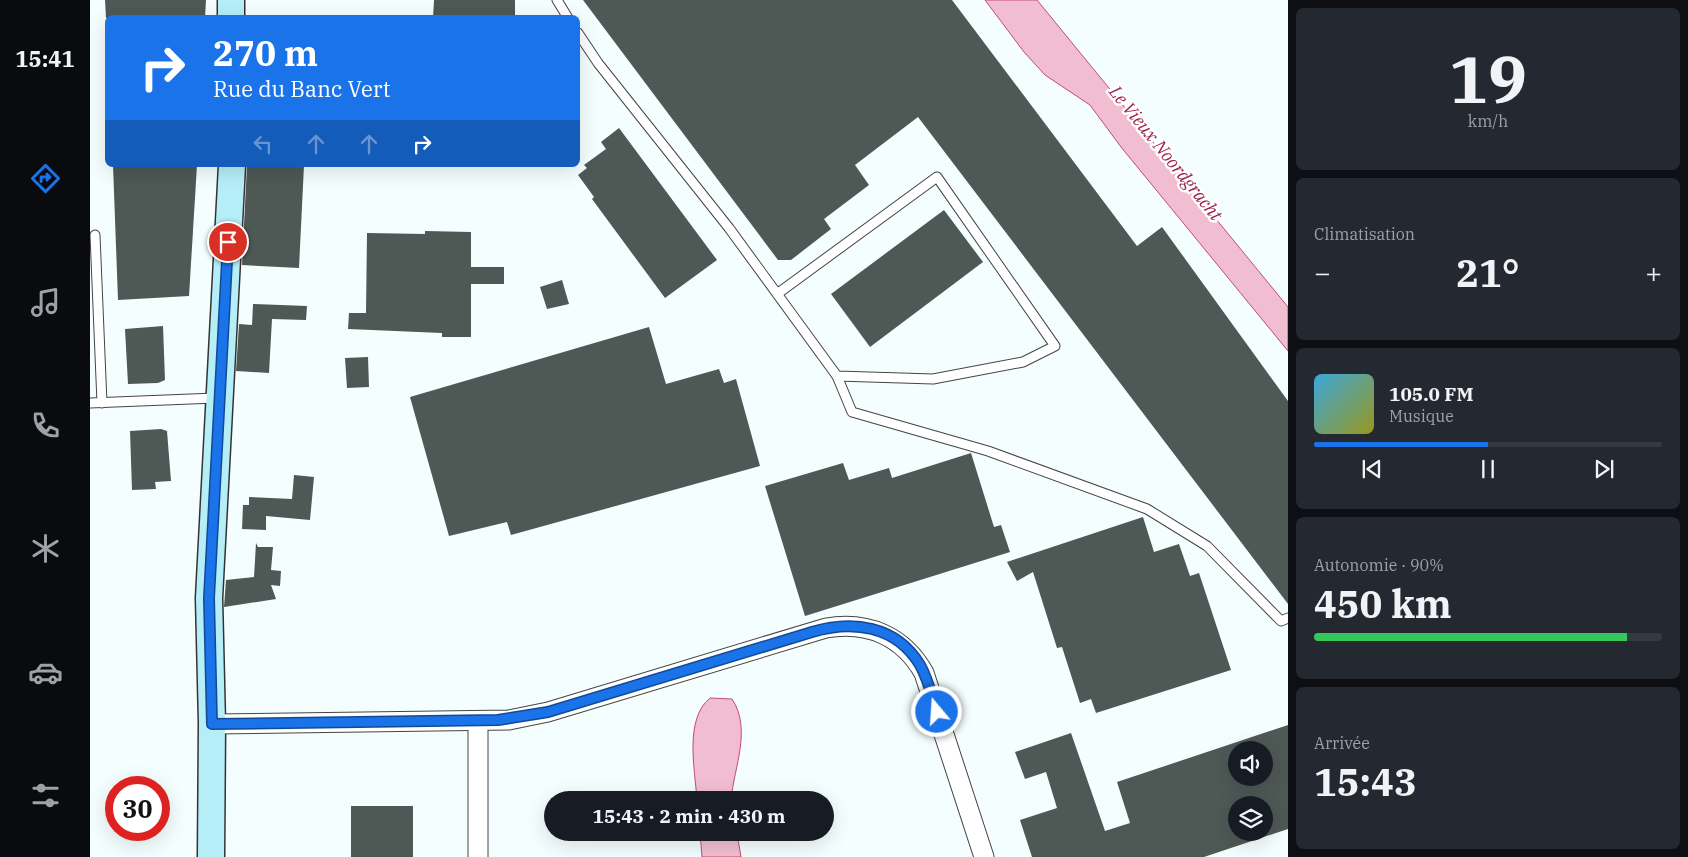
<!DOCTYPE html>
<html lang="fr">
<meta charset="utf-8">
<style>
:root{--surface:#171b24;--page:#242831;--text:#f1f3f6;--muted:#9ea1a6;--line:#363941;--accent:#1a73e8}
body{margin:0;font-family:"IBM Plex Serif",serif;background:var(--page);color:var(--text);height:100vh;display:flex;flex-direction:column;font-size:19px;white-space:nowrap}
*{box-sizing:border-box;margin:0}
p{font-size:16px;color:var(--muted)}
.icon{flex:none;width:28px;height:28px;fill:none;stroke:currentColor;stroke-width:2;stroke-linecap:round;stroke-linejoin:round}
.map{position:relative;flex:1;overflow:hidden}
.details{display:flex;flex-direction:column;gap:8px;padding:8px;background:#0d0f14;width:400px}
.details>*{flex:none}
.hud{position:absolute;left:15px;top:15px;width:475px;height:152px;border-radius:8px;box-shadow:0 5px 20px #0002;background:#1a73e8;color:#fff;overflow:hidden}
.fabs{position:absolute;left:1138px;top:741px;display:grid;gap:10px}
.fabs a{display:grid;place-items:center;width:45px;height:45px;border-radius:50%;background:var(--surface);box-shadow:0 5px 20px #0002;font-size:25px}
.speed{position:absolute;left:15px;top:776px;display:flex;gap:10px;font-size:25px;font-weight:700;text-align:center}
.speed>*{display:grid;place-content:center;width:65px;height:65px;border-radius:50%;background:var(--surface);box-shadow:0 5px 20px #0002;line-height:1}
.speed .limit{border:8px solid #d22;background:#fff;color:#111}
.pin{position:absolute;display:grid;place-items:center;width:42px;height:42px;color:#fff;margin:-21px;border:2px solid #fff;border-radius:50%;box-shadow:0 1px 5px #0007}
.me{position:absolute;width:55px;margin:-28px;rotate:342deg;stroke-linejoin:round;filter:drop-shadow(0 0 4px #0008)}
.turn{display:flex;align-items:center;gap:18px;height:105px;padding:0 25px;font-size:22px}
.turn .icon{width:65px;height:65px;stroke-width:2.5}
.turn b{display:block;font-size:35px;line-height:42px}
.lanes{display:flex;align-items:center;height:48px;padding:0 25px;background:#0003;justify-content:center;gap:25px;direction:ltr}
.lanes .off{opacity:.35}
.big{font-size:38px;font-weight:800;line-height:1.1}
.details .tile{flex:1;display:flex;flex-direction:column;justify-content:center;gap:8px;min-width:0;padding:0 18px;border-radius:8px;background:var(--page)}
.details .dial{align-items:center;gap:0}
.dial b{font-size:65px;line-height:1}
.song{display:flex;align-items:center;gap:15px}
.cover{width:60px;height:60px;border-radius:8px;background:linear-gradient(135deg,hsl(200 70% 55%),hsl(60 70% 35%))}
.played{height:5px;border-radius:2px;background:linear-gradient(90deg,var(--accent) 50%,var(--line) 50%)}
.keys{display:flex;justify-content:space-around;direction:ltr}
.heat{display:flex;justify-content:space-between;align-items:center;font-size:28px;direction:ltr}
.charge{height:8px;border-radius:4px;background:linear-gradient(90deg,#34c759 90%,var(--line) 0)}
.trip{position:absolute;left:454px;top:791px;width:290px;height:50px;border-radius:25px;background:var(--surface);box-shadow:0 5px 20px #0002;font-weight:800;line-height:50px;text-align:center}
main{display:flex;flex:1;min-height:0}
.tab-bar{display:flex;flex-direction:column;width:90px;justify-content:space-around;align-items:center;background:#090b0e;color:var(--muted)}
.tab-bar .icon{width:35px;height:35px}
.tab-bar .selected{color:var(--accent)}
.tab-bar b{font-size:22px;color:var(--text)}
.map>svg:first-child{display:block}
</style>
<main>
<nav class="tab-bar">
<b>15:41</b>
<svg class="icon selected" aria-label="directions" viewBox="0 0 24 24"><path d="M12 3l9 9-9 9-9-9zM9 14v-3h6M13 9l2 2-2 2"/></svg>
<svg class="icon" aria-label="music" viewBox="0 0 24 24"><path d="M9 18V5l10-2v13"/><circle cx="6" cy="18" r="3"/><circle cx="16" cy="16" r="3"/></svg>
<svg class="icon" aria-label="phone" viewBox="0 0 24 24"><path d="M5 4h4l2 5-3 2q2 4 5 5l2-3 5 2v4C11 20 4 13 5 4z"/></svg>
<svg class="icon" aria-label="climate" viewBox="0 0 24 24"><path d="M12 3v18M4 7l16 10M4 17L20 7"/></svg>
<svg class="icon" aria-label="car" viewBox="0 0 24 24"><path d="M5 17H2v-5l4-1 3-4h7l3 4 3 1v5h-3M9 17h6M6 11h13"/><circle cx="7" cy="17" r="2"/><circle cx="17" cy="17" r="2"/></svg>
<svg class="icon" aria-label="filters" viewBox="0 0 24 24"><path d="M4 7h16M4 17h16"/><circle cx="9" cy="7" r="2"/><circle cx="15" cy="17" r="2"/></svg>
</nav>
<div class="map">
<svg width="1198" height="857" viewBox="0 0 1198 857">
<rect width="100%" height="100%" fill="#f5fefe"/>
<g fill="#f1bed1" stroke="#c24b74">
<polygon points="895,0 947,0 1198,307 1198,351 1031,147 1000,105 955,75 934,52"/>
<path d="M620 698 642 699C662 729 644 767 641 800H607C605 770 594 719 620 698Z"/>
<polygon points="610,833 647,833 651,857 612,857"/>
</g>
<g fill="#4e5855" fill-rule="evenodd">
<polygon points="15,0 116,0 115,18 16,18"/>
<polygon points="344,0 425,0 425,18 343,18"/>
<polygon points="493,0 862,0 1047,246 1072,227 1198,401 1198,604 828,117 765,165 779,185 734,219 741,229 701,260 688,260"/>
<polygon points="529,128 627,260 575,298 502,199 504,197 488,175 497,168 494,165 516,149 511,142"/>
<polygon points="23,165 107,165 99,296 28,300"/>
<polygon points="157,165 214,165 209,268 152,265"/>
<polygon points="854,210 893,262 780,347 741,294"/>
<polygon points="335,231 381,232 381,267 414,267 414,284 381,284 381,337 352,337 352,333 258,329 259,313 276,313 277,233 335,234"/>
<polygon points="472,280 479,304 457,309 450,287"/>
<polygon points="163,304 217,306 216,320 182,319 179,373 146,371 149,324 162,325"/>
<polygon points="73,326 75,380 68,383 38,384 35,329"/>
<polygon points="559,327 576,384 629,369 634,383 646,379 670,466 421,535 417,522 359,536 320,397"/>
<polygon points="278,357 279,387 257,388 255,358"/>
<polygon points="71,429 77,431 81,481 65,482 66,489 42,490 40,431"/>
<polygon points="881,453 904,527 911,525 920,552 715,616 675,486 753,463 759,480 799,468 802,478"/>
<polygon points="204,475 224,477 220,520 176,516 176,530 152,529 153,505 159,505 159,497 202,499"/>
<polygon points="1053,517 1064,552 1089,544 1100,576 1109,573 1141,670 1006,713 1001,699 990,703 972,647 967,648 943,572 927,581 917,562"/>
<polygon points="166,543 168,547 183,547 181,570 191,571 190,586 181,585 186,599 134,607 136,580 164,577"/>
<path d="M1198 725V829L1114 857H942L930 820 967 808 956 772 935 779 925 752 981 733 1015 831 1040 823 1027 782ZM1146 750H1174V778H1146ZM1146 805H1174V832H1146Z"/>
<rect x="261" y="806" width="62" height="51"/>
</g>
<g fill="none" stroke-linecap="round" stroke-linejoin="round">
<defs>
<g id="lane">
<polyline points="467,0 478,18"/>
<polyline points="488,33 508,63 639,228 747,376 843,379 933,362 965,346 847,177 687,294"/>
<polyline points="5,235 12,403"/>
<polyline points="747,376 762,412 898,451 1057,509 1117,546 1191,621 1198,618"/>
<polyline points="0,403 126,398"/>
</g>
<g id="street">
<polyline points="388,721 388,857"/>
<path d="M122 724 419 720 458 712 736 628C778 621 813 636 834 673L894 857"/>
</g>
<g id="secondary">
<polyline points="141,18 141,0"/>
<polyline points="121,857 122,724 119,598 142,165"/>
</g>
</defs>
<use href="#lane" stroke="#444" stroke-width="11"/>
<use href="#street" stroke="#444" stroke-width="21"/>
<use href="#secondary" stroke="#333" stroke-width="29"/>
<use href="#lane" stroke="#fff" stroke-width="9"/>
<use href="#street" stroke="#fff" stroke-width="19"/>
<use href="#secondary" stroke="#b6eef8" stroke-width="26"/>
</g>
<g fill="none" stroke-linecap="round" stroke-linejoin="round">
<defs>
<path id="route" d="M138 242 119 598 122 724 408 720 458 712 722 632C762 620 806 625 830 665 838 679 842 696 847 712"/>
</defs>
<use href="#route" stroke="#114b97" stroke-width="12"/>
<use href="#route" stroke="#1a73e8" stroke-width="9"/>
</g>
<g text-anchor="middle" dominant-baseline="central" stroke-width="5" stroke-linejoin="round" paint-order="stroke">
<g font-size="18" font-style="italic" fill="#992448" stroke="#fff">
<text transform="translate(1076 153) rotate(51)">Le Vieux Noordgracht</text>
</g>
</g>
</svg>
<div class="fabs">
<a><svg class="icon" aria-label="sound" viewBox="0 0 24 24"><path d="M4 9h4l5-4v14l-5-4H4zM17 9q2 3 0 6"/></svg></a>
<a><svg class="icon" aria-label="layers" viewBox="0 0 24 24"><path d="M12 4l9 5-9 5-9-5zM3 14l9 5 9-5"/></svg></a>
</div>
<div class="speed"><div class="limit">30</div></div>
<div class="pin" style="left:138px;top:242px;background:#d93025"><svg class="icon" aria-label="arrive" viewBox="0 0 24 24"><path d="M6 21V4h12l-3 4 3 4H6"/></svg></div>
<svg class="me" style="left:847px;top:712px" viewBox="-20 -20 40 40"><circle r="17" fill="#1a73e8" stroke="#fff" stroke-width="3"/><path d="M0-11L8 9 0 5-8 9z" fill="#fff"/></svg>
<div class="trip">15:43 · 2 min · 430 m</div>
<div class="hud">
<div class="turn"><svg class="icon" aria-label="right" viewBox="0 0 24 24"><path d="M7 20v-9h11M14 6l5 5-5 5"/></svg><div><b>270 m</b>Rue du Banc Vert</div></div>
<div class="lanes"><svg class="icon off" aria-label="left" viewBox="0 0 24 24"><path d="M17 20v-9H6M10 6l-5 5 5 5"/></svg><svg class="icon off" aria-label="ahead" viewBox="0 0 24 24"><path d="M12 20V5M6 11l6-6 6 6"/></svg><svg class="icon off" aria-label="ahead" viewBox="0 0 24 24"><path d="M12 20V5M6 11l6-6 6 6"/></svg><svg class="icon" aria-label="right" viewBox="0 0 24 24"><path d="M7 20v-9h11M14 6l5 5-5 5"/></svg></div>
</div>
</div>
<section class="details">
<div class="tile dial"><b>19</b><p>km/h</p></div>
<div class="tile"><p>Climatisation</p>
<div class="heat"><a>−</a><b class="big">21°</b><a>+</a></div>
</div>
<div class="tile">
<div class="song"><i class="cover"></i><div><b>105.0 FM</b><p>Musique</p></div></div>
<div class="played"></div>
<div class="keys"><svg class="icon" aria-label="previous" viewBox="0 0 24 24"><path d="M18 5L8 12l10 7zM5 5v14"/></svg><svg class="icon" aria-label="pause" viewBox="0 0 24 24"><path d="M8 5v14M16 5v14"/></svg><svg class="icon" aria-label="next" viewBox="0 0 24 24"><path d="M6 5l10 7-10 7zM19 5v14"/></svg></div>
</div>
<div class="tile"><p>Autonomie · 90%</p><b class="big">450 km</b><div class="charge"></div></div>
<div class="tile"><p>Arrivée</p><b class="big">15:43</b></div>
</section>
</main>
